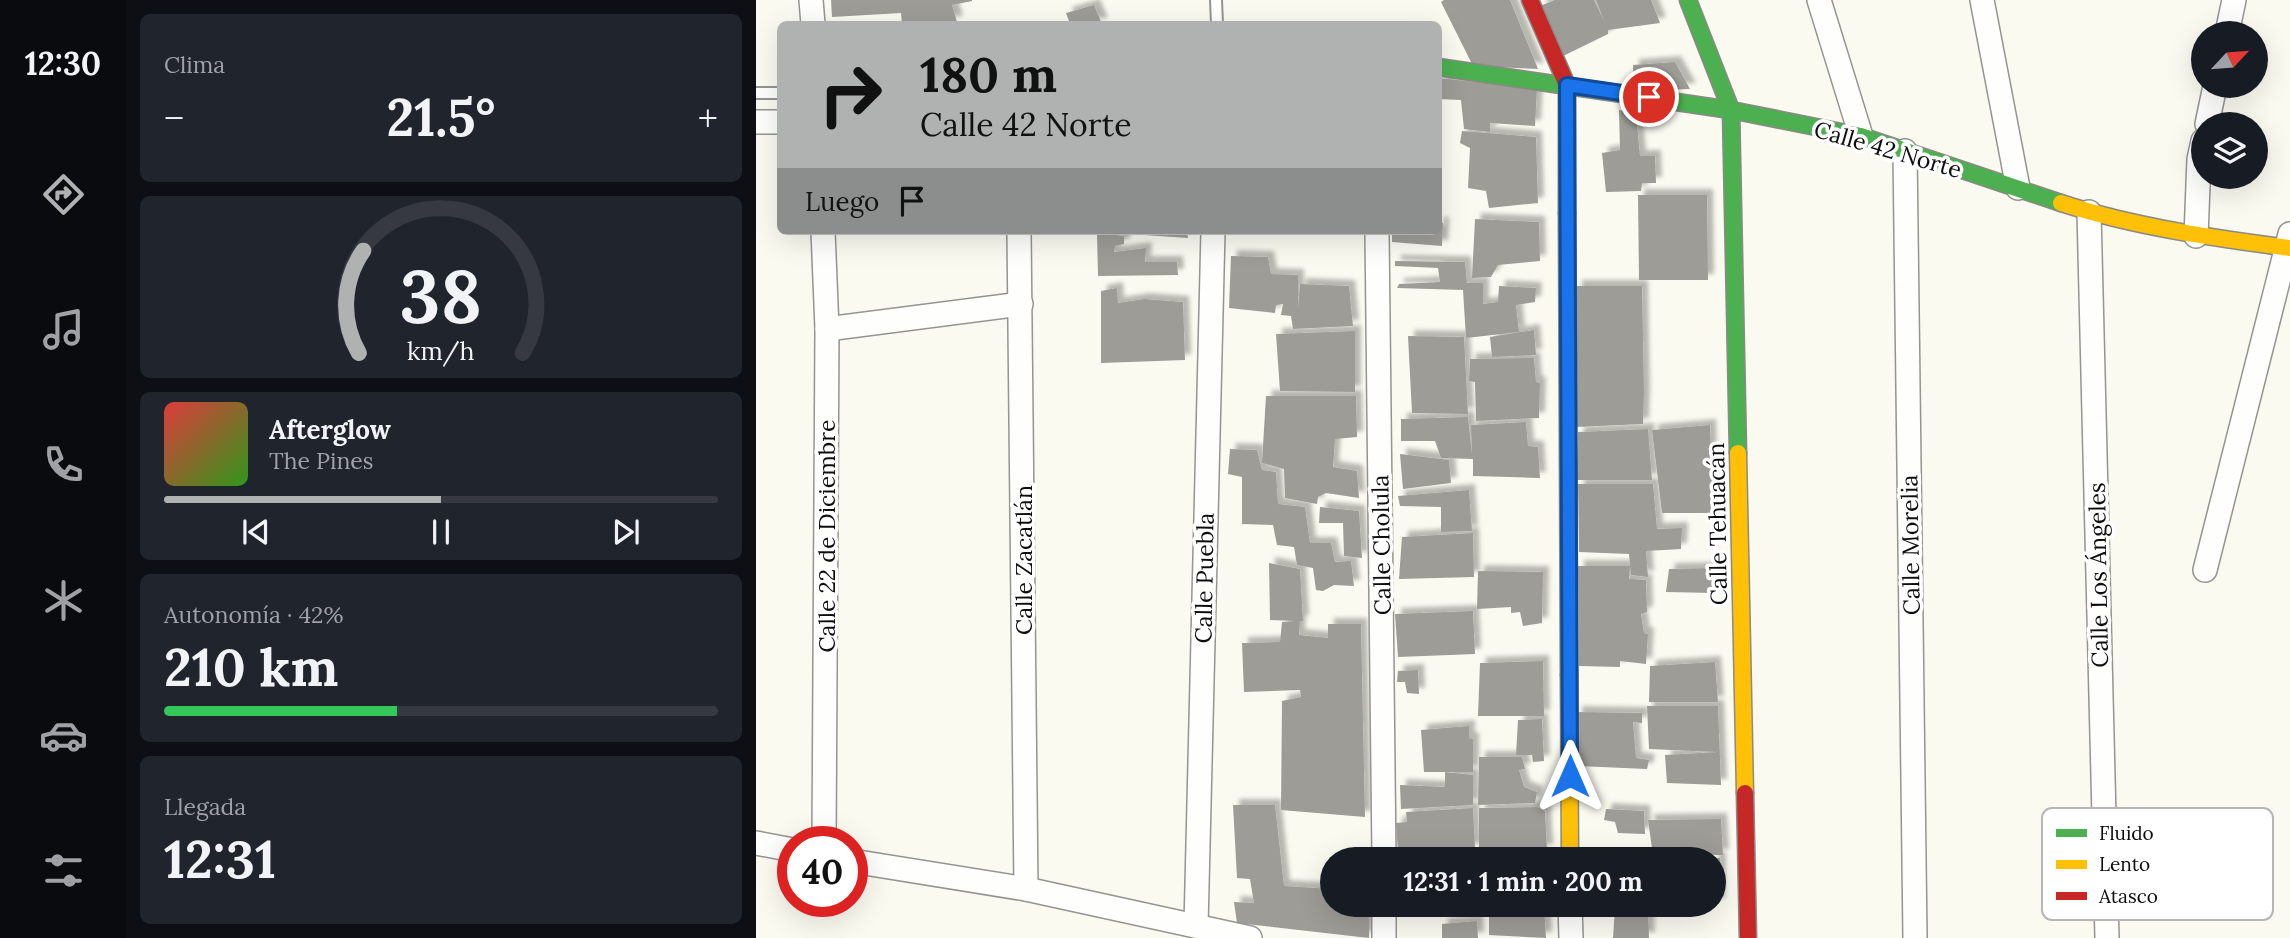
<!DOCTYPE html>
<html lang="es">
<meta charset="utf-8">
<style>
:root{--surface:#171b24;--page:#20242c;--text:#f1f3f6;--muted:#9ea1a6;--line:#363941;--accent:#b0b1b1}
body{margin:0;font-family:Lora,serif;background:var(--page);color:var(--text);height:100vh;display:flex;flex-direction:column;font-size:26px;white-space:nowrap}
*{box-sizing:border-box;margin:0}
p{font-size:23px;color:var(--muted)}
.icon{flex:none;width:38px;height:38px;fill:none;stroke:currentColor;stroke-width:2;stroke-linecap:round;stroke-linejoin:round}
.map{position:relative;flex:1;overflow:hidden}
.sheet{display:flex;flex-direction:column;gap:14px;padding:14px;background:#0d0f14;width:630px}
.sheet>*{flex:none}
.guide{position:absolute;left:21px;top:21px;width:665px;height:214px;border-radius:10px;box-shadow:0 7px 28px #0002;background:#b0b1b1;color:#111;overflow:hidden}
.needle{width:46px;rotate:64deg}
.controls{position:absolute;left:1435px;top:21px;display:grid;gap:14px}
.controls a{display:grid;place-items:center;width:77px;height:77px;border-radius:50%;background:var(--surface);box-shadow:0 7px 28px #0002;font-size:35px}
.speed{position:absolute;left:21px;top:826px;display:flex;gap:14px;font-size:35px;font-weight:700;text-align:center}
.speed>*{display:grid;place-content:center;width:91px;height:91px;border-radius:50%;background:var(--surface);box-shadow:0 7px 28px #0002;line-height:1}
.speed .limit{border:10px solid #d22;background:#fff;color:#111}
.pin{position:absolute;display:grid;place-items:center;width:60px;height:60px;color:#fff;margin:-30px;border:4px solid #fff;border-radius:50%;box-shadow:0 2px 7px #0007}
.me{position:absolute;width:77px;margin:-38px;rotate:0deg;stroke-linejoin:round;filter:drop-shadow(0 0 5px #0008)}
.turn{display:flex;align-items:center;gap:24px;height:147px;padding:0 28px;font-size:32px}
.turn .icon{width:91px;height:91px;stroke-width:2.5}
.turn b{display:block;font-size:49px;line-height:60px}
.then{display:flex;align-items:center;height:66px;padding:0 28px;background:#0003;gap:14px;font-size:26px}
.big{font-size:52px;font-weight:800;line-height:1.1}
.sheet .tile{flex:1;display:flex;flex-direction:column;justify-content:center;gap:10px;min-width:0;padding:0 24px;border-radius:10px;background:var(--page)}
.sheet .dial{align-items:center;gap:0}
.dial svg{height:182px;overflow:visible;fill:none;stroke:var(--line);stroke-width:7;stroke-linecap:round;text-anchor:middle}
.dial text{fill:var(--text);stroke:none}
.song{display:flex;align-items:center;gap:21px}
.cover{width:84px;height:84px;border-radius:10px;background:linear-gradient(135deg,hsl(0 70% 55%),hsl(110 70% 35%))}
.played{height:7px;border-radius:4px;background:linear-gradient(90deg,var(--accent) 50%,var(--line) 50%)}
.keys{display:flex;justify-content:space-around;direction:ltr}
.heat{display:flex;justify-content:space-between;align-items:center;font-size:38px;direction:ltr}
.charge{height:10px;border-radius:5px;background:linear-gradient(90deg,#34c759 42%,var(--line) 0)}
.trip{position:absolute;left:564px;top:847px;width:406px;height:70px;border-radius:35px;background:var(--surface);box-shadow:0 7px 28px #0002;font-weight:800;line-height:70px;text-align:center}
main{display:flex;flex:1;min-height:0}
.tabs{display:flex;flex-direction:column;width:126px;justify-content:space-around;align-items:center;background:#090b0e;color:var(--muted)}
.tabs .icon{width:49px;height:49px}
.tabs .selected{color:var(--accent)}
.tabs b{font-size:32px;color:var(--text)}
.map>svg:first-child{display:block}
</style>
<main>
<nav class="tabs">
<b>12:30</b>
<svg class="icon selected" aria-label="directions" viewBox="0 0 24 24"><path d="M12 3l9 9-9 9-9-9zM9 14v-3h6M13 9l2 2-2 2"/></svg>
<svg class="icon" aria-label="music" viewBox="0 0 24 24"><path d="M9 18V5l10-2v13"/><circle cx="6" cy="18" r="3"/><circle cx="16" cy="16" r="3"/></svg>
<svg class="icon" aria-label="phone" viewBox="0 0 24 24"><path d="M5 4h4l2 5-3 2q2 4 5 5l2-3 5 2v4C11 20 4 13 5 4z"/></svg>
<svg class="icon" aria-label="climate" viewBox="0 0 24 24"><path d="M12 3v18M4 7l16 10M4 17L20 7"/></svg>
<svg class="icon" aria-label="car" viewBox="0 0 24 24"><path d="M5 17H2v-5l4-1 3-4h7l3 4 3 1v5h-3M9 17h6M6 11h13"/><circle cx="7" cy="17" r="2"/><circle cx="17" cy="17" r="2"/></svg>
<svg class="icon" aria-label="filters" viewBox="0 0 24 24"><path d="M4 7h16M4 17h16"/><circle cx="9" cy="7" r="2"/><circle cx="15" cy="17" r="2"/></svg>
</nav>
<section class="sheet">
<div class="tile"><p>Clima</p>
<div class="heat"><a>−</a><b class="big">21.5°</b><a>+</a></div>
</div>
<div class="tile dial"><svg viewBox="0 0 100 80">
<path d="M14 69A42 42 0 1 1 86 69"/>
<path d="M14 69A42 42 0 0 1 16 24" stroke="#b0b1b1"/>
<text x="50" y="56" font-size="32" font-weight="700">38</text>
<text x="50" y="72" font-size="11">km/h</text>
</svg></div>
<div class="tile">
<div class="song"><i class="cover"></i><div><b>Afterglow</b><p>The Pines</p></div></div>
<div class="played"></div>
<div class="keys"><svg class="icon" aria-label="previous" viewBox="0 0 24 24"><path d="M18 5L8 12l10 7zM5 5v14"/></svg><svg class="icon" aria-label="pause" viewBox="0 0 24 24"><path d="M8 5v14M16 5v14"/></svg><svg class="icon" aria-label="next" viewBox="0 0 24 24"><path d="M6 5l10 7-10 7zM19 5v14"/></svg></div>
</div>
<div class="tile"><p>Autonomía · 42%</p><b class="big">210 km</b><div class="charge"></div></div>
<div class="tile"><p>Llegada</p><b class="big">12:31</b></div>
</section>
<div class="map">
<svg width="1534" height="938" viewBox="0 0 1534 938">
<defs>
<filter id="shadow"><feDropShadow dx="6" dy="-6" stdDeviation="2" flood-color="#0004"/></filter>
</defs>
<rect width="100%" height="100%" fill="#fafaf1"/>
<g fill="#9d9c97" filter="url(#shadow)">
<polygon points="75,0 216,0 216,1 196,5 201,22 146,24 145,13 76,17"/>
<polygon points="688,0 754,0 782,69 717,66 685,2"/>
<polygon points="799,0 838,0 848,21 840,0 895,0 904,23 852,30 852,34 807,56 784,6"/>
<polygon points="338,5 346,24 314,24 310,13"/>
<polygon points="919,62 934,89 878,91 877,65"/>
<polygon points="682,78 781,88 779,126 734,123 734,132 708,129 705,100 682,99"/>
<polygon points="863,110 880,113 884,156 899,156 900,183 886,183 885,191 850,192 846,153 864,150"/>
<polygon points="706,131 780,137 782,203 733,208 730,191 712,188 714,148 704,143"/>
<polygon points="882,195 951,195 952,280 883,280"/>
<polygon points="719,219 783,222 784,261 742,265 735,277 716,278"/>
<polygon points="682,223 687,223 686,246 636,242 636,231 682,231"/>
<polygon points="359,231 431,231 432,238 359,233"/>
<polygon points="341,233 368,236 368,244 359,246 358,252 390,248 389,262 421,262 422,275 342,276"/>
<polygon points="475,256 512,257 515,274 542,275 542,308 544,284 593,286 597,326 537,329 535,316 525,315 527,304 520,305 519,313 473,308"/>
<polygon points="639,261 709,262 711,283 727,283 727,304 742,302 743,286 780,288 779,302 760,305 763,332 710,338 707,290 641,288 643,284 684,282 682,268 639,266"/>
<polygon points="820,286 886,286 888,393 887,424 820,427"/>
<polygon points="361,288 362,303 388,299 427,302 429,360 345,363 345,291"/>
<polygon points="778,330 780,355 736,357 734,337"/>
<polygon points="599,331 599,392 524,391 520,334"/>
<polygon points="652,336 708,337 712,414 656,413"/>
<polygon points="778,358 780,382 784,383 783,418 720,421 719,382 713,381 714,359"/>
<polygon points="510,396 600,396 601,437 579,439 577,467 601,471 603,498 570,493 562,497 561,504 529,498 528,469 506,463"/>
<polygon points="712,417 716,455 715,425 770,422 772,446 782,447 784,478 717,476 717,459 685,458 679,441 645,441 645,419"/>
<polygon points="954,425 957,513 906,513 896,430"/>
<polygon points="892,429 896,480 821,480 822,432"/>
<polygon points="474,449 501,450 506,470 520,472 522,504 549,507 554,543 575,543 579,562 595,561 598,586 578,585 567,591 560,590 557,568 541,565 538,547 521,545 517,525 486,524 486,477 472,474"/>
<polygon points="644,454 693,460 695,483 647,489"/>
<polygon points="822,484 897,484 901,529 926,528 925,549 890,551 892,577 875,575 874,566 873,579 890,580 891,612 885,614 888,633 892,634 890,664 864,661 864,667 823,666 822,566 874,566 873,554 823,552"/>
<polygon points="713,490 716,531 685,532 685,507 644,506 642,496"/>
<polygon points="564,507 603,511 606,558 588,556 587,523 563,523"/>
<polygon points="717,533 718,577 643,579 646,537"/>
<polygon points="513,563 544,569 547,621 544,621 543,635 572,638 572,624 605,624 609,817 525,810 526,701 545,697 544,690 488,692 486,643 524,642 526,622 540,621 514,620"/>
<polygon points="957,568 958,593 910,592 913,569"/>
<polygon points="722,571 787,572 786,623 767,626 764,612 755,613 755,607 721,609"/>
<polygon points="717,611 719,654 642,657 639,614"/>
<polygon points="787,661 788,716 722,716 724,663"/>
<polygon points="959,662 962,702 893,702 894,666"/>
<polygon points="662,670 663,694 651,693 649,682 641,682 642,671"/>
<polygon points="891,706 962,706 965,785 911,783 909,755 962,752 893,749"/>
<polygon points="820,712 886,713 886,723 877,722 880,758 893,760 891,769 822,766"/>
<polygon points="786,719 788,761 777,762 776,755 760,755 762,720"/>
<polygon points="713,726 713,738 717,739 717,772 668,772 665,730"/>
<polygon points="723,757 766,757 769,769 763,770 768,787 781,792 779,803 722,805"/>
<polygon points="689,772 717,775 717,805 645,809 644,785 689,787"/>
<polygon points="477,805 519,805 528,886 576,889 576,905 613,905 613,938 481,923 478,902 498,903 494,879 481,878"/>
<polygon points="781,807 789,811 791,850 723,851 723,808"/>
<polygon points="717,808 719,849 642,852 640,823 651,822 650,812"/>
<polygon points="850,809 888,811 889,834 862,833 859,822 848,820"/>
<polygon points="965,819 967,855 897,855 892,820"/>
<polygon points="786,853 786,859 719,859 720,855"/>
<polygon points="957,858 964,858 963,904 957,904"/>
<polygon points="660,905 670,905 670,913 662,913"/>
<polygon points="716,905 788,905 790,938 733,935 733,909"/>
<polygon points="859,908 892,908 893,938 857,938"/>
<polygon points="721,921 722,938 686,938 686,924"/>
</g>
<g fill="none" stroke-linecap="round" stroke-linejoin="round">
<defs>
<g id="lane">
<polyline points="460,0 461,24"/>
<polyline points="0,93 24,93"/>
</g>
<g id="street">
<polyline points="55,0 57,24"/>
<polyline points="1063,0 1105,136"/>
<polyline points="1226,0 1262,188"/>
<polyline points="1471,33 1478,0"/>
<polyline points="0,122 24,122"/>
<polyline points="1451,124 1459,86"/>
<polyline points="1149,151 1159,938"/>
<polyline points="1333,212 1351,938"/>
<polyline points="67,231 71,329 68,842"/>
<polyline points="263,231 270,889"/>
<polyline points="621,231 628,859"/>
<polyline points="1440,236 1443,159 1447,141"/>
<polyline points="71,329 265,304"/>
<polyline points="1449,570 1534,234"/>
<polyline points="0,843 37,850"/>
<polyline points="96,861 270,889 494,938"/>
<polyline points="628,905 628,938"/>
<polyline points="814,905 815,938"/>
<polyline points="440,926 457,231"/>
</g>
<g id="fast">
<polyline points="932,0 975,110 982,453"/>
<polyline points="682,67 975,110 1105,136 1305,203"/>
<polyline points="811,213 813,675"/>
</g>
<g id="slow">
<path d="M1305 203C1379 227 1457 238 1534 248"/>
<polyline points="982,453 989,793"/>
<polyline points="813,675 814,859"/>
</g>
<g id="jam">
<polyline points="774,0 811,85 811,213"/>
<polyline points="989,793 992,938"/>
</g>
</defs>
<use href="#lane" stroke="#949490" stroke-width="14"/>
<use href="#street" stroke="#949490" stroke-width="26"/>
<use href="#fast" stroke="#8a8a86" stroke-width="19"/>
<use href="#slow" stroke="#8a8a86" stroke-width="19"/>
<use href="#jam" stroke="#8a8a86" stroke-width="19"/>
<use href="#lane" stroke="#fefefd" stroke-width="10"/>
<use href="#street" stroke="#fefefd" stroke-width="23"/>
<use href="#fast" stroke="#4caf50" stroke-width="16"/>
<use href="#slow" stroke="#ffc107" stroke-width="16"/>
<use href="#jam" stroke="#c62828" stroke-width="16"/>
</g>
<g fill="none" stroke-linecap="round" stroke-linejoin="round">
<defs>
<polyline id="route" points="814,776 811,85 893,97"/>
</defs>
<use href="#route" stroke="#114b97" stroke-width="18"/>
<use href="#route" stroke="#1a73e8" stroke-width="12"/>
</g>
<g text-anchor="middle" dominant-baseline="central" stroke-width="7" stroke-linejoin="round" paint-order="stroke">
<g font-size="23" fill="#0d0d0d" stroke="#fff">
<text transform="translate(1132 149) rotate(16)">Calle 42 Norte</text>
<text transform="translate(961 524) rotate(-91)">Calle Tehuacán</text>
<text transform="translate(70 536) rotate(-90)">Calle 22 de Diciembre</text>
<text transform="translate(625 545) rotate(-91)">Calle Cholula</text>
<text transform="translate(1154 545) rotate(-91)">Calle Morelia</text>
<text transform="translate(267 560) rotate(-90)">Calle Zacatlán</text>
<text transform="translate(1342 575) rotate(-91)">Calle Los Ángeles</text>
<text transform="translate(448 578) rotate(-89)">Calle Puebla</text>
</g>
</g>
<rect x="1286" y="808" width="231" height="112" rx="10" fill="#fff" stroke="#b6b6b6" stroke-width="2"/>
<rect x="1300" y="829" width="31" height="8" fill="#4caf50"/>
<rect x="1300" y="860" width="31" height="9" fill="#ffc107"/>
<rect x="1300" y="892" width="31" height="8" fill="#c62828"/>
<g font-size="19" fill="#0d0d0d">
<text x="1343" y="840">Fluido</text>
<text x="1343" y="871">Lento</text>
<text x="1343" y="903">Atasco</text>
</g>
</svg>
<div class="controls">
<a><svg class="needle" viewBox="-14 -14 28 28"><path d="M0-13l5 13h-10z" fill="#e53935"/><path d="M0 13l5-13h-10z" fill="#9ea1a6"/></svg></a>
<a><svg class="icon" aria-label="layers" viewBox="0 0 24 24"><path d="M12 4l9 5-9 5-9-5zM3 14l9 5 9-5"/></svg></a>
</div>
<div class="speed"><div class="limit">40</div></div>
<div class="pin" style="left:893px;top:97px;background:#d93025"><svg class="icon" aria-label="arrive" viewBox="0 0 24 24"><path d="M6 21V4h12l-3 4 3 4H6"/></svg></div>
<svg class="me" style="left:814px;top:776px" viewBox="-20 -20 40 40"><path d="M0-17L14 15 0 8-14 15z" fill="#1a73e8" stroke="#fff" stroke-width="4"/></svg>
<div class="trip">12:31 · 1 min · 200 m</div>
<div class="guide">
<div class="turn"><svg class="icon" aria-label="right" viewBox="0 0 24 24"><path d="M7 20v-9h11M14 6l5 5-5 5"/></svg><div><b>180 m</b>Calle 42 Norte</div></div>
<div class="then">Luego<svg class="icon" aria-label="arrive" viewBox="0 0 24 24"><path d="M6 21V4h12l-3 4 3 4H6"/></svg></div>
</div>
</div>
</main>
